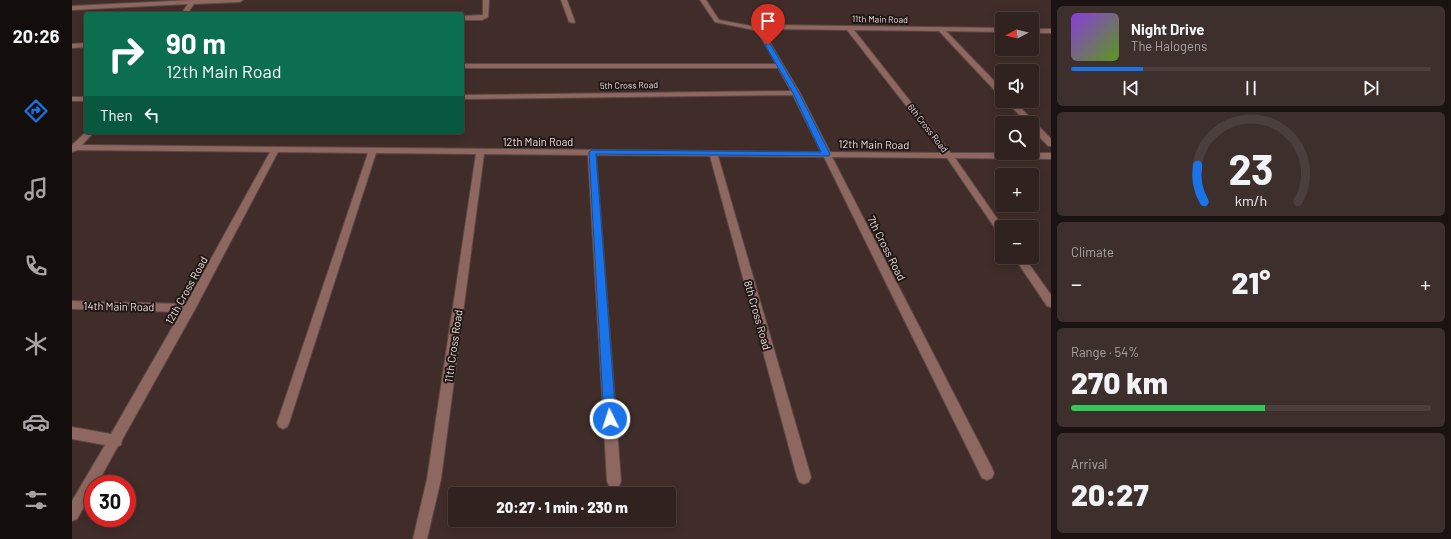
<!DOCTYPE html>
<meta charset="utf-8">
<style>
:root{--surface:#30221f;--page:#3c2f2c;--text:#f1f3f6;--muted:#a8a4a4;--line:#4b3f3d;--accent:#1a73e8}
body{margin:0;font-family:Barlow,sans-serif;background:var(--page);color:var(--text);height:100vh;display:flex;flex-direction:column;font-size:15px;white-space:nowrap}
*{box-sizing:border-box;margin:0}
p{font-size:13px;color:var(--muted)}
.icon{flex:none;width:22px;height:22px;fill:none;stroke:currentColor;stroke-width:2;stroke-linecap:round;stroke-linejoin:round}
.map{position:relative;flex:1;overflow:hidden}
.details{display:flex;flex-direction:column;gap:6px;padding:6px;background:#1a1311;width:400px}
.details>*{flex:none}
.guide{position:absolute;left:12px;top:12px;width:380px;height:122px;border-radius:4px;box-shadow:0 2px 10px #0003,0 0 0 1px var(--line);background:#0b6e4f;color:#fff;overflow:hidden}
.needle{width:26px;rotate:263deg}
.tools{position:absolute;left:923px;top:12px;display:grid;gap:8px}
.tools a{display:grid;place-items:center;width:44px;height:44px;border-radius:4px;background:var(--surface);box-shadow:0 2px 10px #0003,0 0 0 1px var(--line);font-size:20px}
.speed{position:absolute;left:12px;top:475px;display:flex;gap:8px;font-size:20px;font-weight:700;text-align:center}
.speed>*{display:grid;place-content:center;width:52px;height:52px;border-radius:50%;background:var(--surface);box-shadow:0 2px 10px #0003,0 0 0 1px var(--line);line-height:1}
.speed .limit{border:6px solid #d22;background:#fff;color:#111}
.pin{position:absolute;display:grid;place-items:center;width:34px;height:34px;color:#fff;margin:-41px -17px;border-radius:50% 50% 50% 0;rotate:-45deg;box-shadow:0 0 4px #0007}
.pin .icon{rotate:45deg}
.me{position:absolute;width:44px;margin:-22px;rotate:356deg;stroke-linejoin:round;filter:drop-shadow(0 0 3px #0008)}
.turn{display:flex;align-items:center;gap:14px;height:84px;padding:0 16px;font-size:18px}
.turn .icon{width:52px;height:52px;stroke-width:2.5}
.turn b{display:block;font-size:28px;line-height:34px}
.then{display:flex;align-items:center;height:38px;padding:0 16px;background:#0003;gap:8px;font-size:15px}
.big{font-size:30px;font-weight:800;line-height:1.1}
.details .widget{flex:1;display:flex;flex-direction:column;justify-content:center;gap:6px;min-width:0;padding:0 14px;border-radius:6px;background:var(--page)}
.details .dial{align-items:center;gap:0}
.dial svg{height:104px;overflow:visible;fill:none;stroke:var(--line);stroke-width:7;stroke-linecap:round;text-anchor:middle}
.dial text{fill:var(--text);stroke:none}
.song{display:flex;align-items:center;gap:12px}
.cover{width:48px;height:48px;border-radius:6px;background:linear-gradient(135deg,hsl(270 70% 55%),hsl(90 70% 35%))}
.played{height:4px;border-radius:2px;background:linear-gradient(90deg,var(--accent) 20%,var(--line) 20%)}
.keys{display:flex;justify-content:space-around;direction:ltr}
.heat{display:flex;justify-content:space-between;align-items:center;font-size:22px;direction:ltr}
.charge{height:6px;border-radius:3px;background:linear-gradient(90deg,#34c759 54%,var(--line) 0)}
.trip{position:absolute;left:376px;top:487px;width:228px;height:40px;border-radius:4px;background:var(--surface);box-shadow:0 2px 10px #0003,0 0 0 1px var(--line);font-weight:800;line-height:40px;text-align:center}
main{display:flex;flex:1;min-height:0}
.menu{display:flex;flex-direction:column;width:72px;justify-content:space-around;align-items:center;background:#130e0c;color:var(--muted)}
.menu .icon{width:28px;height:28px}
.menu .selected{color:var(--accent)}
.menu b{font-size:18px;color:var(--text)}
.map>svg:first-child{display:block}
</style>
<main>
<nav class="menu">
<b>20:26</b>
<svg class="icon selected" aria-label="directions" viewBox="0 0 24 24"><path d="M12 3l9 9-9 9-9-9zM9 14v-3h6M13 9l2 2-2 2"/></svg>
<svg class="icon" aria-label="music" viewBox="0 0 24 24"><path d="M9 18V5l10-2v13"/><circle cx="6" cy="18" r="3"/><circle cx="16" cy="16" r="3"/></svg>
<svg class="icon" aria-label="phone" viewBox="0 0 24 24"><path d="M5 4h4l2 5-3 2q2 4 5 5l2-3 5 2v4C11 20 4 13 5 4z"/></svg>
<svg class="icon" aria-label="climate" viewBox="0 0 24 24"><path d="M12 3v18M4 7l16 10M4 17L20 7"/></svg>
<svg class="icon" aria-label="car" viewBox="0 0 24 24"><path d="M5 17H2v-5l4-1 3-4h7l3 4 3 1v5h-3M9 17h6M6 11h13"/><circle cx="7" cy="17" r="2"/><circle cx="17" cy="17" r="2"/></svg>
<svg class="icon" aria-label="filters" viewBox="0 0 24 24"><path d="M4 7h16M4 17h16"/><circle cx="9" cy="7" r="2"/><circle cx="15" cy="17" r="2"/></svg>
</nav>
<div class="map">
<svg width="979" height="539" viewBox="0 0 979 539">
<rect width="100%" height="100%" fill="#402d29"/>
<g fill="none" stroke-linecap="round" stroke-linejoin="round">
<defs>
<g id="minor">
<polygon points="119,0 171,0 168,2 122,4 115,14 109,14 116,4 0,10 0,6"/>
<polygon points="411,0 417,0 416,17 410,20 390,20 390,16 411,15"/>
<polygon points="489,0 495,0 503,22 502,23 497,22"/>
<path d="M628 0H634L647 20 690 28 701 25 930 28V32L874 31 930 89V95H927L867 31 782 30 879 153H979V159L883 158 931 227H930V235L927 234 875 158 760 157 920 468 922 473 920 478 915 480 910 478 752 157 646 156 739 477 737 482 732 484 727 482 725 477 638 156 524 155 549 481 547 486 542 488 537 486 535 481 516 155 412 154 369 479 355 539H341L355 479 404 154 304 153 217 423 215 427 211 429 207 427 205 423 296 153 206 152 122 311 50 440 49 445 46 446 25 484H21V491L5 519 0 521V501L33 445 0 439V427L39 434 109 312 0 309V301L114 304 198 152 6 150 0 152V145L14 132H22L10 145 749 152 721 95 390 99V95L719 91 706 68H390V64H704L687 34V31L643 22ZM701 29 775 30 871 153 758 152 728 93 693 34V31Z"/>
<rect x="960" y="29" width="19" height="4"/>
<polygon points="14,43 14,47 0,48 0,44"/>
<rect x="0" y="97" width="14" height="4"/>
<polygon points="934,101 942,101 979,139 979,146 976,146 960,129 960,123 955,123"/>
<polygon points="942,257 952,257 979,295 979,307 975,306"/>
</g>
</defs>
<use href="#minor" stroke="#5b4945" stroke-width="2"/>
<use href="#minor" fill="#8e6760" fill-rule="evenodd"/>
</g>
<polygon fill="#1a73e8" stroke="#114b97" points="696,43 699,45 727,93 758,154 757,156 524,154 544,419 542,422 538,424 534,422 532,419 517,152 520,150 749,152 721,93 693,45"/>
<g text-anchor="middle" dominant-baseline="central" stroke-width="4" stroke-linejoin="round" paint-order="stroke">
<g font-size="9" fill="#eadddb" stroke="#211816">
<text transform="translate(808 19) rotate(1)">11th Main Road</text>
<text transform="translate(557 85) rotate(-1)">5th Cross Road</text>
<text transform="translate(856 128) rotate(52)">6th Cross Road</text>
</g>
<g font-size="11" fill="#eadddb" stroke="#211816">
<text x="466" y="141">12th Main Road</text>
<text transform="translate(802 144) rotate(1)">12th Main Road</text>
<text transform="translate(815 248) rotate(63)">7th Cross Road</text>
<text transform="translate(114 290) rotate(-61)">12th Cross Road</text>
<text transform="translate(47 306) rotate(1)">14th Main Road</text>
<text transform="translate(686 315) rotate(74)">8th Cross Road</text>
<text transform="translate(381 346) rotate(-82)">11th Cross Road</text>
</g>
</g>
</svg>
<div class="tools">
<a><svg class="needle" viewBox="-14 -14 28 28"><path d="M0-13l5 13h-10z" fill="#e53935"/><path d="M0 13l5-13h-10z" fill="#a8a4a4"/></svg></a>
<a><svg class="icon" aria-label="sound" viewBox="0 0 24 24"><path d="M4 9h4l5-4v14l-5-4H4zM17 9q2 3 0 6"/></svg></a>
<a><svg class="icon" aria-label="search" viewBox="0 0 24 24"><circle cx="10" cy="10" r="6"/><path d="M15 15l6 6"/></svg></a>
<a>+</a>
<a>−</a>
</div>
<div class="speed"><div class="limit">30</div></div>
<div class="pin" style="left:696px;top:45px;background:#d93025"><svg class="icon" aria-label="arrive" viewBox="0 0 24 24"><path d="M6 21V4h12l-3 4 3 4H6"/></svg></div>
<svg class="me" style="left:538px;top:419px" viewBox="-20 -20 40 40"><circle r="17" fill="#1a73e8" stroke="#fff" stroke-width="3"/><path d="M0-11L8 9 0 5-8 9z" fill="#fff"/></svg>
<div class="trip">20:27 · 1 min · 230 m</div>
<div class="guide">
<div class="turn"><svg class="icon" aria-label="right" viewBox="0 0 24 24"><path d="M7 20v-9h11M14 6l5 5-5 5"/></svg><div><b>90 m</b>12th Main Road</div></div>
<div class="then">Then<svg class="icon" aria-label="left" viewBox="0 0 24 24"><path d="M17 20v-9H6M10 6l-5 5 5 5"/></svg></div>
</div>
</div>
<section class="details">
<div class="widget">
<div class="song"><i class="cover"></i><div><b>Night Drive</b><p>The Halogens</p></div></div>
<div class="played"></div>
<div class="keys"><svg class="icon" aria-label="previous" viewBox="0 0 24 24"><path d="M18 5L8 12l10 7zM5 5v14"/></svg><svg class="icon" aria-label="pause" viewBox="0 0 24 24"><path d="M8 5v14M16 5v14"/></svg><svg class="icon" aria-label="next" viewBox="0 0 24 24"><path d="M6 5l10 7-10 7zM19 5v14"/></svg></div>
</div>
<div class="widget dial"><svg viewBox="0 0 100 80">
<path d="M14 69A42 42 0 1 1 86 69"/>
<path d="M14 69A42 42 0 0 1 9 41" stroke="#1a73e8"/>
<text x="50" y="56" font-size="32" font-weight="700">23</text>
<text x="50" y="72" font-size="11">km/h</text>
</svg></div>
<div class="widget"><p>Climate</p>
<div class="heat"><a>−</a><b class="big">21°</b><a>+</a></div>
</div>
<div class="widget"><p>Range · 54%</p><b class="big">270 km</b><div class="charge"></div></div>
<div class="widget"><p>Arrival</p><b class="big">20:27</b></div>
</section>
</main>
